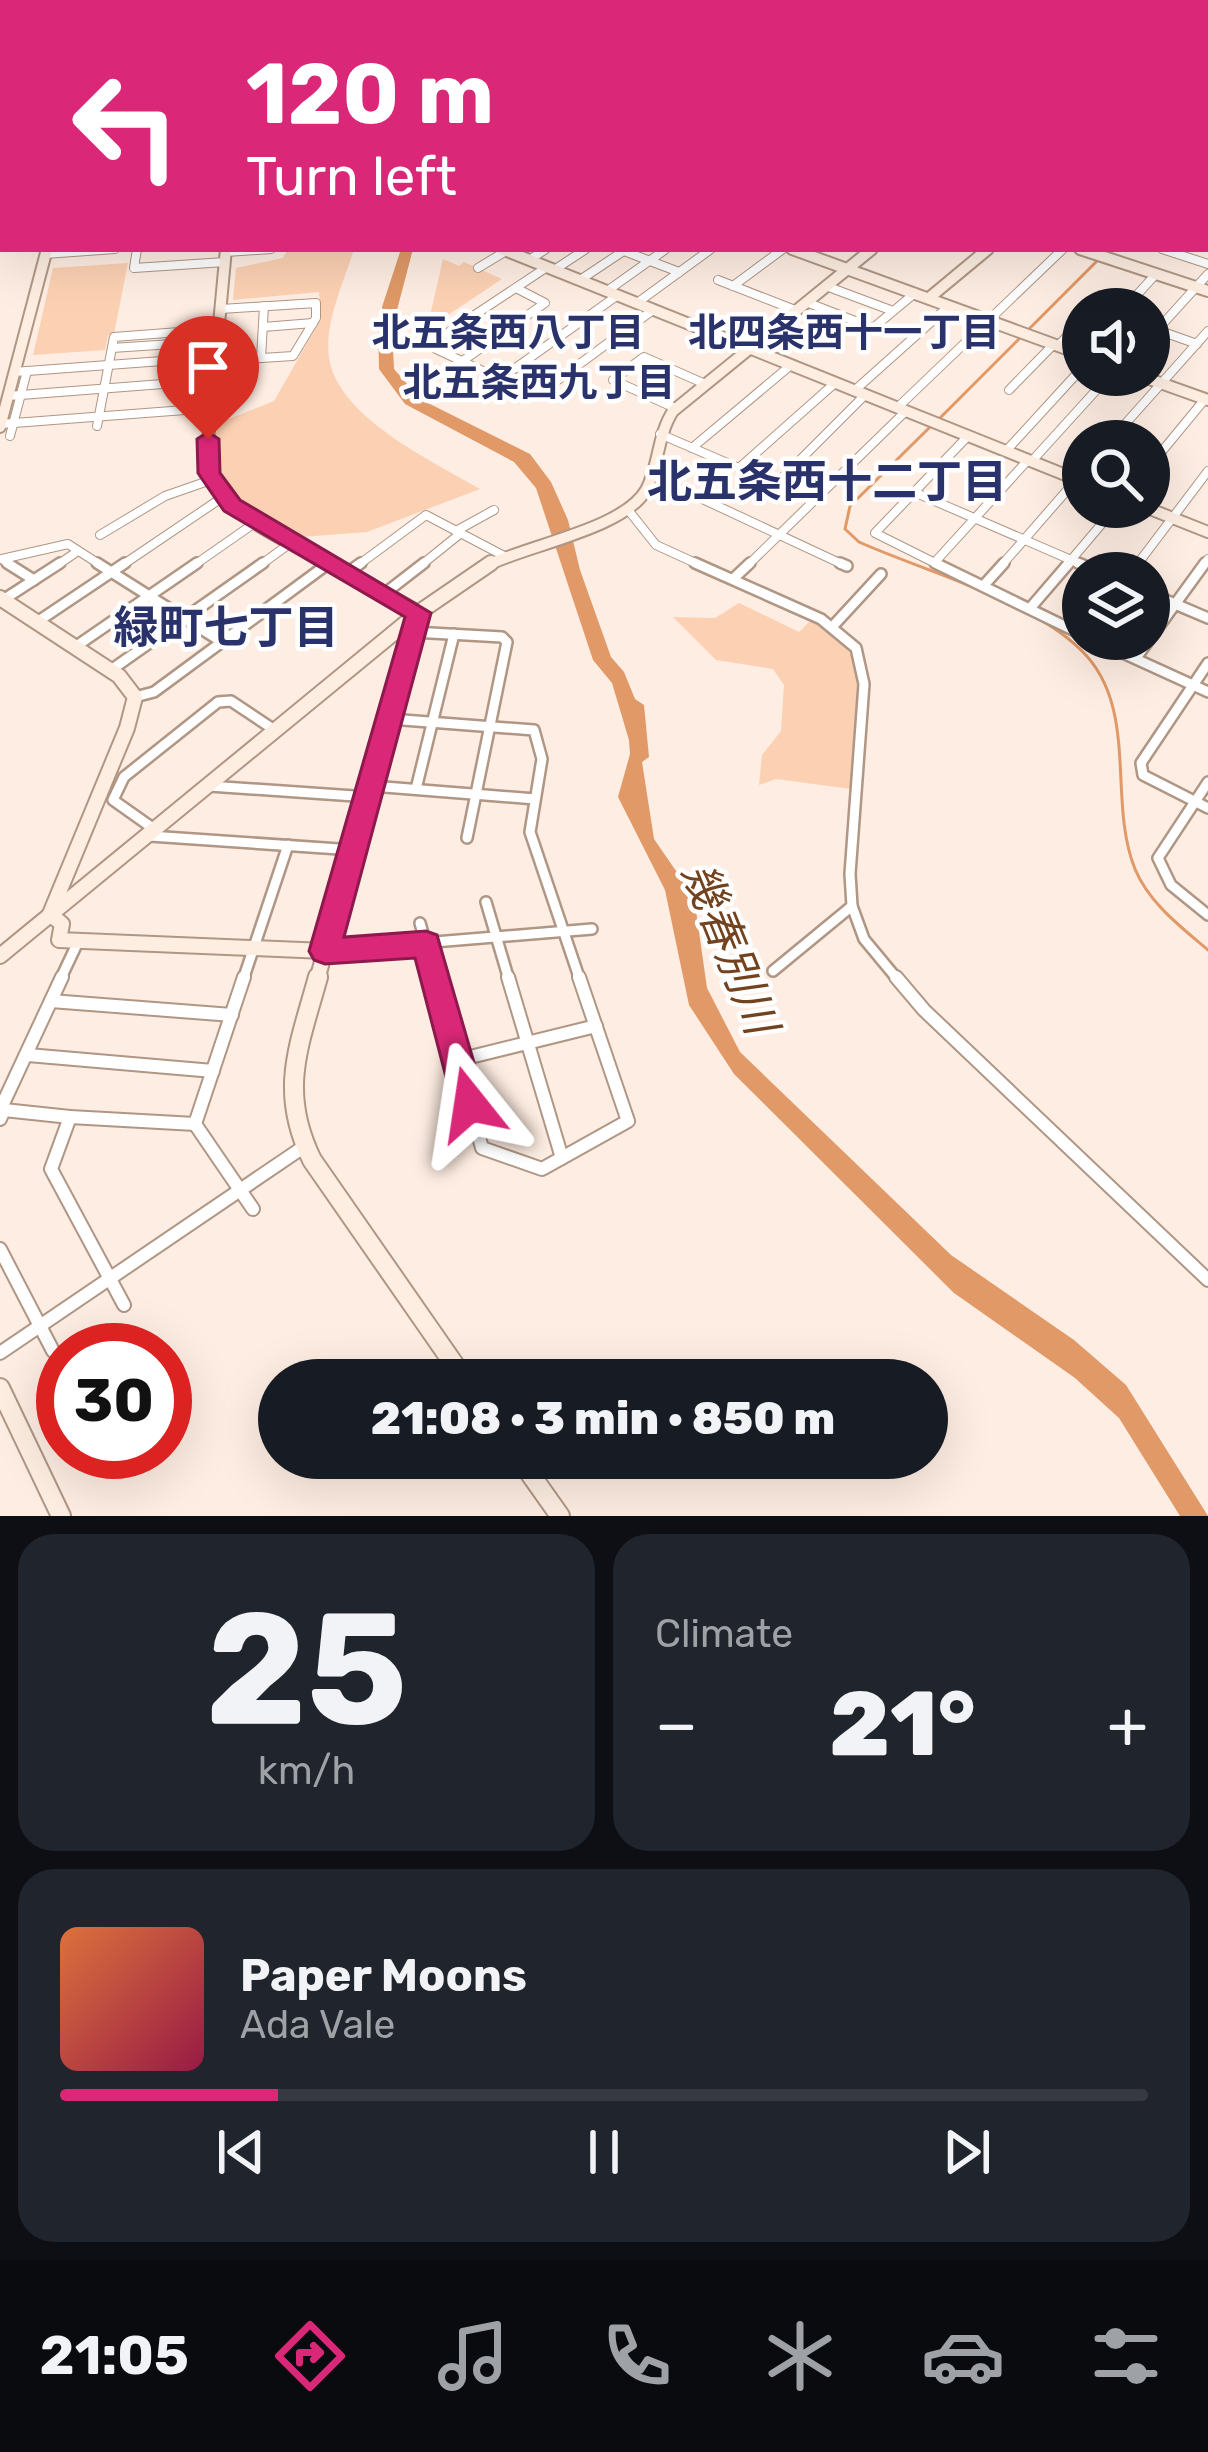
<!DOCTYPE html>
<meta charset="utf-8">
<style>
:root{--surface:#171b24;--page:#20242c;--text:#f1f3f6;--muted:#9ea1a6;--line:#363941;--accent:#db2777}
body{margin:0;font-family:Rubik,"Noto Sans JP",sans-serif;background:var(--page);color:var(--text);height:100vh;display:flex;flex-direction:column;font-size:45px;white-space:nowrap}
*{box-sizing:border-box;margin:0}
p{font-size:39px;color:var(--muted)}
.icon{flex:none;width:66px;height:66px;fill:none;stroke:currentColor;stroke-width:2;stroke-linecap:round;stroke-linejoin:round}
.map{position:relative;height:1516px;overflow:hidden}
.sheet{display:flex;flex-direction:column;gap:18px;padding:18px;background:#0d0f14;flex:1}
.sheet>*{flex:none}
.hud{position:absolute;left:0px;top:0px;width:1209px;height:252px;box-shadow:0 12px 48px #0002;background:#db2777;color:#fff;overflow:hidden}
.controls{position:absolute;left:1062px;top:288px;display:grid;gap:24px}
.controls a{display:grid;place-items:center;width:108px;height:108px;border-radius:50%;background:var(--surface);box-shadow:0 12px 48px #0002;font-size:60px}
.speed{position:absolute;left:36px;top:1323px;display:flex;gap:24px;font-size:60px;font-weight:700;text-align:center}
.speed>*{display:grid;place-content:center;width:156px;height:156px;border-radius:50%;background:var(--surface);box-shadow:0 12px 48px #0002;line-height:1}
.speed .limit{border:18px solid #d22;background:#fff;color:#111}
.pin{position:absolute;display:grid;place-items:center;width:102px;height:102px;color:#fff;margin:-123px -51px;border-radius:50% 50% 50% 0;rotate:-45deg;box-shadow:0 0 12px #0007}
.pin .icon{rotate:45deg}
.me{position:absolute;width:132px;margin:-66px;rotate:345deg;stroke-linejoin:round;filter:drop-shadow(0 0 9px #0008)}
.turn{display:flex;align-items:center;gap:42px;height:252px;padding:0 48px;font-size:54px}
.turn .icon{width:156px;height:156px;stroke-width:2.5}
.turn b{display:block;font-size:84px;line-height:102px}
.big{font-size:90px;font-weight:800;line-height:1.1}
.sheet .widget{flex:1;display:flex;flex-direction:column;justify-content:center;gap:18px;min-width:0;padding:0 42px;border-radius:36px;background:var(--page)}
.sheet .dial{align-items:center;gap:0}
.dial b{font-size:156px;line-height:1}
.song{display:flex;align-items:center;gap:36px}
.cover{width:144px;height:144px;border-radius:18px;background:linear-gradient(135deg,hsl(20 70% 55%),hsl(340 70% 35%))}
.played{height:12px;border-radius:6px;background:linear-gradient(90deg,var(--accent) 20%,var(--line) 20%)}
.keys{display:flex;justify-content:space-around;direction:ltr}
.heat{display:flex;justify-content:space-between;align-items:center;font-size:66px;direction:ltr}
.sheet .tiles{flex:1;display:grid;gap:18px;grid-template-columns:1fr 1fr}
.widget:last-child{grid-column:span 2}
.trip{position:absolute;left:258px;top:1359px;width:690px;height:120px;border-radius:60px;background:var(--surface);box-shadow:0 12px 48px #0002;font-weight:800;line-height:120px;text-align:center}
.tabs{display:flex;height:192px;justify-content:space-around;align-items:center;background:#090b0e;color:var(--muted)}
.tabs .icon{width:84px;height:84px}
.tabs .selected{color:var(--accent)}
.tabs b{font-size:54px;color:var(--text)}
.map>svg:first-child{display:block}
</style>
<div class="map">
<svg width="1208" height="1516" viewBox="0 0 1208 1516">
<rect width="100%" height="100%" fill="#feede2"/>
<g fill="#fcd1b3">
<path d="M288 249H354C344 282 324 323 329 358 338 417 432 461 480 489L367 532 288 538 239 508 211 472V426L274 401 321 319 319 292 233 300 236 268 283 258Z"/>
<polygon points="443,259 459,266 464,262 502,279 427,329"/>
<polygon points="128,263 114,334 108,335 105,350 33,355 53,268"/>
<path d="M739 603 799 632 812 619C884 657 857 720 851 789L776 779 759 785 762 755 781 731 784 685 773 669 716 660 673 617 715 618Z"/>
</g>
<polygon fill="#e09967" points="401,249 413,249 392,329 394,369 420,399 530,454 551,482 568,520 580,570 611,657 624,672 635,699 644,705 649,757 642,762 654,839 694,897 707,988 740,1052 951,1255 1074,1340 1126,1385 1208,1516 1180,1516 1119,1418 1075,1378 954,1293 734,1074 689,1005 665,890 618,797 630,754 629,740 612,683 593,660 536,488 514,462 405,404 379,369 378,320 384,316 382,307"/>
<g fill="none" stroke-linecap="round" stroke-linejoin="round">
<g stroke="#e09967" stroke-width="3">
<polyline points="144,3 151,0"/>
<polyline points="187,3 194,0"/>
<polyline points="1026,332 1100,258"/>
<polyline points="937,421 1019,339"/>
<path d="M930 427 850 506 845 529 859 542C926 572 1029 599 1081 650 1140 707 1107 800 1135 869 1149 903 1181 927 1208 950"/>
</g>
<defs>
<g id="street-far3">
<polyline points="480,0 484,3"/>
<polyline points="552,0 561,3"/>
<polyline points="906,0 917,3"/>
<polyline points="1035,0 1046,3"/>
<polyline points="1139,0 1151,3"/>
<polyline points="4,3 12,0"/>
<polyline points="42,3 50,0"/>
<polyline points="125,3 132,0"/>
<polyline points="164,3 172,0"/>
<polyline points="207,3 215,0"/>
<polyline points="247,3 254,0"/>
<polyline points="295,3 302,0"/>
<polyline points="519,3 526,0"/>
<polyline points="926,3 931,0"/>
<polyline points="1087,3 1091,0"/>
</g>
<g id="street-far2">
<polyline points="137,249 134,268 225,262"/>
<polyline points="1162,249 1208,264"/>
<polyline points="624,251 679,272"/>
<polyline points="226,252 271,249"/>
<polyline points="45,254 115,249"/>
<polyline points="529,260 546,249"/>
<polyline points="547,267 437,340 436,349 536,396 653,310"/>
<polyline points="478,268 506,251"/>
<polyline points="554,270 586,249"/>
<polyline points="580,280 625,250"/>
<polyline points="718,280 795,310"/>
<polyline points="733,286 783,249"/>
<polyline points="826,286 893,311"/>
<polyline points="607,291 666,249"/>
<polyline points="806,302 873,328 915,293"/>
<polyline points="637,303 711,249"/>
<polyline points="1093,309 1103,298 1127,306"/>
<polyline points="1124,309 1156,274"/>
<polyline points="263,327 313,323"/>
<polyline points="1149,327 1197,344"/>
<polyline points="1149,339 1208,274"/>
<polyline points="1058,346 1083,319"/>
<polyline points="112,348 218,341"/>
<polyline points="261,358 264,306"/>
<polyline points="216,361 293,356 316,318 316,303 221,309"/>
<polyline points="461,362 545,303 516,288"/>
<polyline points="14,372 216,357"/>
<polyline points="500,379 618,295"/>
<polyline points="1009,390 1054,344"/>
<polyline points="854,391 949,306"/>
<polyline points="8,396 214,380"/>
<polyline points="675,408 613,380 644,357 705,384"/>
<polyline points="897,408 1063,249"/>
<polyline points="1,424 211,408"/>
<polyline points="97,426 114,337 219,329"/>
<polyline points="660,434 776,484 865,395"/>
<polyline points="10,436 27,371"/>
<polyline points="1110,441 1208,331"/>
<polyline points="692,448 791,365"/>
<polyline points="1006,451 1083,367"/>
<polyline points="1031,462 1110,375"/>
<polyline points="1149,467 1205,399"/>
<polyline points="739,468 835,383"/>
<polyline points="651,475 846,566"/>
<polyline points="914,492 1085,566"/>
<polyline points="629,511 656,545 702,566"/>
<polyline points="456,531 494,510"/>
<polyline points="100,535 165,496 211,480"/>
<polyline points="935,562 1028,460"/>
<polyline points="12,566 2,559 68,544 102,566"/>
<polyline points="56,566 78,551"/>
<polyline points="121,566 223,497"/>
<polyline points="193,566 256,522"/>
<polyline points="259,566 292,542"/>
<polyline points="357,566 426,515 506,557"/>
<polyline points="420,566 461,533"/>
<polyline points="747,566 906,411"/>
<polyline points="941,566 875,533 968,436"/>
<polyline points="1001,566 1083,472"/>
<polyline points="1066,566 1116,507"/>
<polyline points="1136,566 1208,471"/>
<polyline points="1203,566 1208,559"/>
</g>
<g id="street-far1">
<polyline points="7,563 34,580"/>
<polyline points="97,563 222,642"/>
<polyline points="695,563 821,619 856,648 864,684 850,874 852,906 864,939 898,980"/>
<polyline points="840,563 847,566"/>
<polyline points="935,563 1083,635"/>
<polyline points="1078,563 1102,573"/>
<polyline points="347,573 361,563"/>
<polyline points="1130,573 1138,563"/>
<polyline points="733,579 750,563"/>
<polyline points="985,584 1004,563"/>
<polyline points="1149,593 1208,618"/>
<polyline points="384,594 424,563"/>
<polyline points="3,600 60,563"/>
<polyline points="1032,606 1069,563"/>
<polyline points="37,622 125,563"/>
<polyline points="833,626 881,574"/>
<polyline points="413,632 502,637 507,642 467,838"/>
<polyline points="1092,639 1208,692"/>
<polyline points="75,647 197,563"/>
<polyline points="1136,658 1205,563"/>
<polyline points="1208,663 1141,763 1143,775 1208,808"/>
<polyline points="111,670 263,563"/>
<polyline points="135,697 154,692 329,563"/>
<polyline points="390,719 534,730 542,759 530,832 580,980"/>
<polyline points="1208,782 1158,858 1171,885 1208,915"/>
<polyline points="209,786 369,797"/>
<polyline points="372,786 535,799"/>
<polyline points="416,789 454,634"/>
<polyline points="154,829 113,800 124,777 218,702 231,701 276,731"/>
<polyline points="150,836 354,850"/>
<polyline points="486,902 509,980"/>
<polyline points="420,923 436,980"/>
<polyline points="325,951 592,929"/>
<polyline points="773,971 852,906"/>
<polyline points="60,980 77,944"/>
<polyline points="243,980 288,845"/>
</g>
<g id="street">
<polyline points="244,977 195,1124 253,1209"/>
<polyline points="435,977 482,1148 542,1169 628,1121 579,977"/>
<polyline points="508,977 562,1158"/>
<polyline points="896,977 924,1010 1208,1280"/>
<polyline points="51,1001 232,1015"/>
<polyline points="28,1055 213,1071"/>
<polyline points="458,1060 596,1026"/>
<polyline points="0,1110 62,977"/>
<polyline points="0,1119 4,1110 70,1117"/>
<polyline points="0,1249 53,1351"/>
<polyline points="124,1305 51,1169 70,1117 195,1124"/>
<polyline points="0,1353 305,1146"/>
</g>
<g id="secondary-far3">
<polyline points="93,0 104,3"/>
<polyline points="328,0 337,3"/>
<polyline points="946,0 957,3"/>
<polyline points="596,3 602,0"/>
<polyline points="1006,3 1011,0"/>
</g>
<g id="secondary-far2">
<path d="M226 249 207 452C210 514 286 539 333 566"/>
<polyline points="502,249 1083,482"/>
<polyline points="792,249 1083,355"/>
<polyline points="1080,249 1208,291"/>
<polyline points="929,298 988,249"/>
<polyline points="1138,375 1208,400"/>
<polyline points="0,427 47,249"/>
<polyline points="1145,507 1208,532"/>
<path d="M486 566C527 545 624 529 646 490 659 466 657 436 673 411L872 249"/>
</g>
<g id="secondary-far1">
<polyline points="0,598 119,676 135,697 127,728 50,914 62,924 59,940 325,951"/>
<polyline points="0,956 418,613 328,563"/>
<polyline points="317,980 418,613 491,563"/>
</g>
<g id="secondary">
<path d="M318 977C299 1046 278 1091 312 1160L465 1380"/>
<polyline points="0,1388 61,1516"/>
<polyline points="519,1458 560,1516"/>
</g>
<g id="primary">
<polygon points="355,0 365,0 361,3 351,3"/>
<polygon points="3,157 3,164 0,165 0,158"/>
</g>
</defs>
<use href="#street-far3" stroke="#b09684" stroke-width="9"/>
<use href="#street-far2" stroke="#b09684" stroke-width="10"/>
<use href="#street-far1" stroke="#b09684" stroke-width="14"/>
<use href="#street" stroke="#b09684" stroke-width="16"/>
<use href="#secondary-far3" stroke="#b09684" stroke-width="10"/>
<use href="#secondary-far2" stroke="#b09684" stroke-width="14"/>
<use href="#secondary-far1" stroke="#b09684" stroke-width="18"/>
<use href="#secondary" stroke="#b09684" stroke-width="22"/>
<use href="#primary" stroke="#b99175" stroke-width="5"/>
<use href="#street-far3" stroke="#fff" stroke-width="6"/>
<use href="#street-far2" stroke="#fff" stroke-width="8"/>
<use href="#street-far1" stroke="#fff" stroke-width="9"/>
<use href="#street" stroke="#fff" stroke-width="12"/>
<use href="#secondary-far3" stroke="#feeee2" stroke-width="8"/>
<use href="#secondary-far2" stroke="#feeee2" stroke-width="10"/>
<use href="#secondary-far1" stroke="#feeee2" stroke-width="14"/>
<use href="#secondary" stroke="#feeee2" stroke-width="18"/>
<use href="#primary" fill="#fedcc5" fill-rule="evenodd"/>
<defs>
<g id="rail">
<polyline points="794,0 805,3"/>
<polyline points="823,0 834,3"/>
</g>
</defs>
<use href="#rail" stroke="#8f8279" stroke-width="6"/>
<use href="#rail" stroke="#fefefe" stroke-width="3" stroke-dasharray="6" stroke-linecap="butt"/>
</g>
<polygon fill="#db2777" stroke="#8e194d" stroke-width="3" points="208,432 219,439 220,473 240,500 431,613 344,937 426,931 437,935 486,1104 482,1115 470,1119 458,1115 453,1104 415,958 325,964 314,960 309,951 405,617 224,511 198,473 197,439"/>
<g text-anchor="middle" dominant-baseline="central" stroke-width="9" stroke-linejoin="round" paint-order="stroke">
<g font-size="39" font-weight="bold" fill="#2a326b" stroke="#fefefe">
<text x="508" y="333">北五条西八丁目</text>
<text x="844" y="333">北四条西十一丁目</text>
<text x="539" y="383">北五条西九丁目</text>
</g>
<g font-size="45" font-weight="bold" fill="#2a326b" stroke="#fefefe">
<text x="827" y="481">北五条西十二丁目</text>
<text x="226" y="627">緑町七丁目</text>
</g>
<g font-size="45" font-style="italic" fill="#73431f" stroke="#fefefe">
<text transform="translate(730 948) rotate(68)">幾春別川</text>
</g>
</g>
</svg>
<div class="controls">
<a><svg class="icon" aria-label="sound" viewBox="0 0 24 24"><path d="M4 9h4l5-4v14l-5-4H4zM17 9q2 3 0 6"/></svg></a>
<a><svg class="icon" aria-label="search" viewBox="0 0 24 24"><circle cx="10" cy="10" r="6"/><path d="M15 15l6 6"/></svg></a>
<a><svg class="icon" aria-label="layers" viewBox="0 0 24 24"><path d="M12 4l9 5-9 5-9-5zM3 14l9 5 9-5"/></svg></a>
</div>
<div class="speed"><div class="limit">30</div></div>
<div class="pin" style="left:208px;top:439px;background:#d93025"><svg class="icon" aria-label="arrive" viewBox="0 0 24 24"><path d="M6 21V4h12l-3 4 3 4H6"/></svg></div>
<svg class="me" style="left:470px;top:1104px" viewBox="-20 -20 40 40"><path d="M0-17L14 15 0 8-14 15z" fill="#db2777" stroke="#fff" stroke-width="4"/></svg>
<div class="trip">21:08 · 3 min · 850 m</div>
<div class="hud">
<div class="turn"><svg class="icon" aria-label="left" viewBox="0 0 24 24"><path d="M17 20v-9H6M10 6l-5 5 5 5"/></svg><div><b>120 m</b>Turn left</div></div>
</div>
</div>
<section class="sheet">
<div class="tiles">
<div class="widget dial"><b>25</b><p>km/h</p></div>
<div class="widget"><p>Climate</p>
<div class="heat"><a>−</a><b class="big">21°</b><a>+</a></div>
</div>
<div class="widget">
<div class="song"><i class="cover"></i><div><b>Paper Moons</b><p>Ada Vale</p></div></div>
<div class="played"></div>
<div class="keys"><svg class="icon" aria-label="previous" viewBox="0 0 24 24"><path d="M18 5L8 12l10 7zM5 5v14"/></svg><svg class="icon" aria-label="pause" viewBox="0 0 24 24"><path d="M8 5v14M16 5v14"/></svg><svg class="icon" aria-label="next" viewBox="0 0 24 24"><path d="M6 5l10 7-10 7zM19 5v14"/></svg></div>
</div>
</div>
</section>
<nav class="tabs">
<b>21:05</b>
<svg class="icon selected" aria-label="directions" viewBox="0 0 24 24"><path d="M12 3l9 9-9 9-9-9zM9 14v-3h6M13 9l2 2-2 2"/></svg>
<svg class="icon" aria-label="music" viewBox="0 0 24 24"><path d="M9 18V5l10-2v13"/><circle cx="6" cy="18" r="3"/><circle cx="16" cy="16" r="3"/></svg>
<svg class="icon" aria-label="phone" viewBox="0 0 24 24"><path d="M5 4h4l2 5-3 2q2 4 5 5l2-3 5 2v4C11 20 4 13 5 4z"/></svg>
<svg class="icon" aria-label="climate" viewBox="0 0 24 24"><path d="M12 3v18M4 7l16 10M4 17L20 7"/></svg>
<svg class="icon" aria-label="car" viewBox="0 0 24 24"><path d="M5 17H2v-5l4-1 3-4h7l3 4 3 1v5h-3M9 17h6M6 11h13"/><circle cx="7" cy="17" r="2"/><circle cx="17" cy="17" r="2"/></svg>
<svg class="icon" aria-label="filters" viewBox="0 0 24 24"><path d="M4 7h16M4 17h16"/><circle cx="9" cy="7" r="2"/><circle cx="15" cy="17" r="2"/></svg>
</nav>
